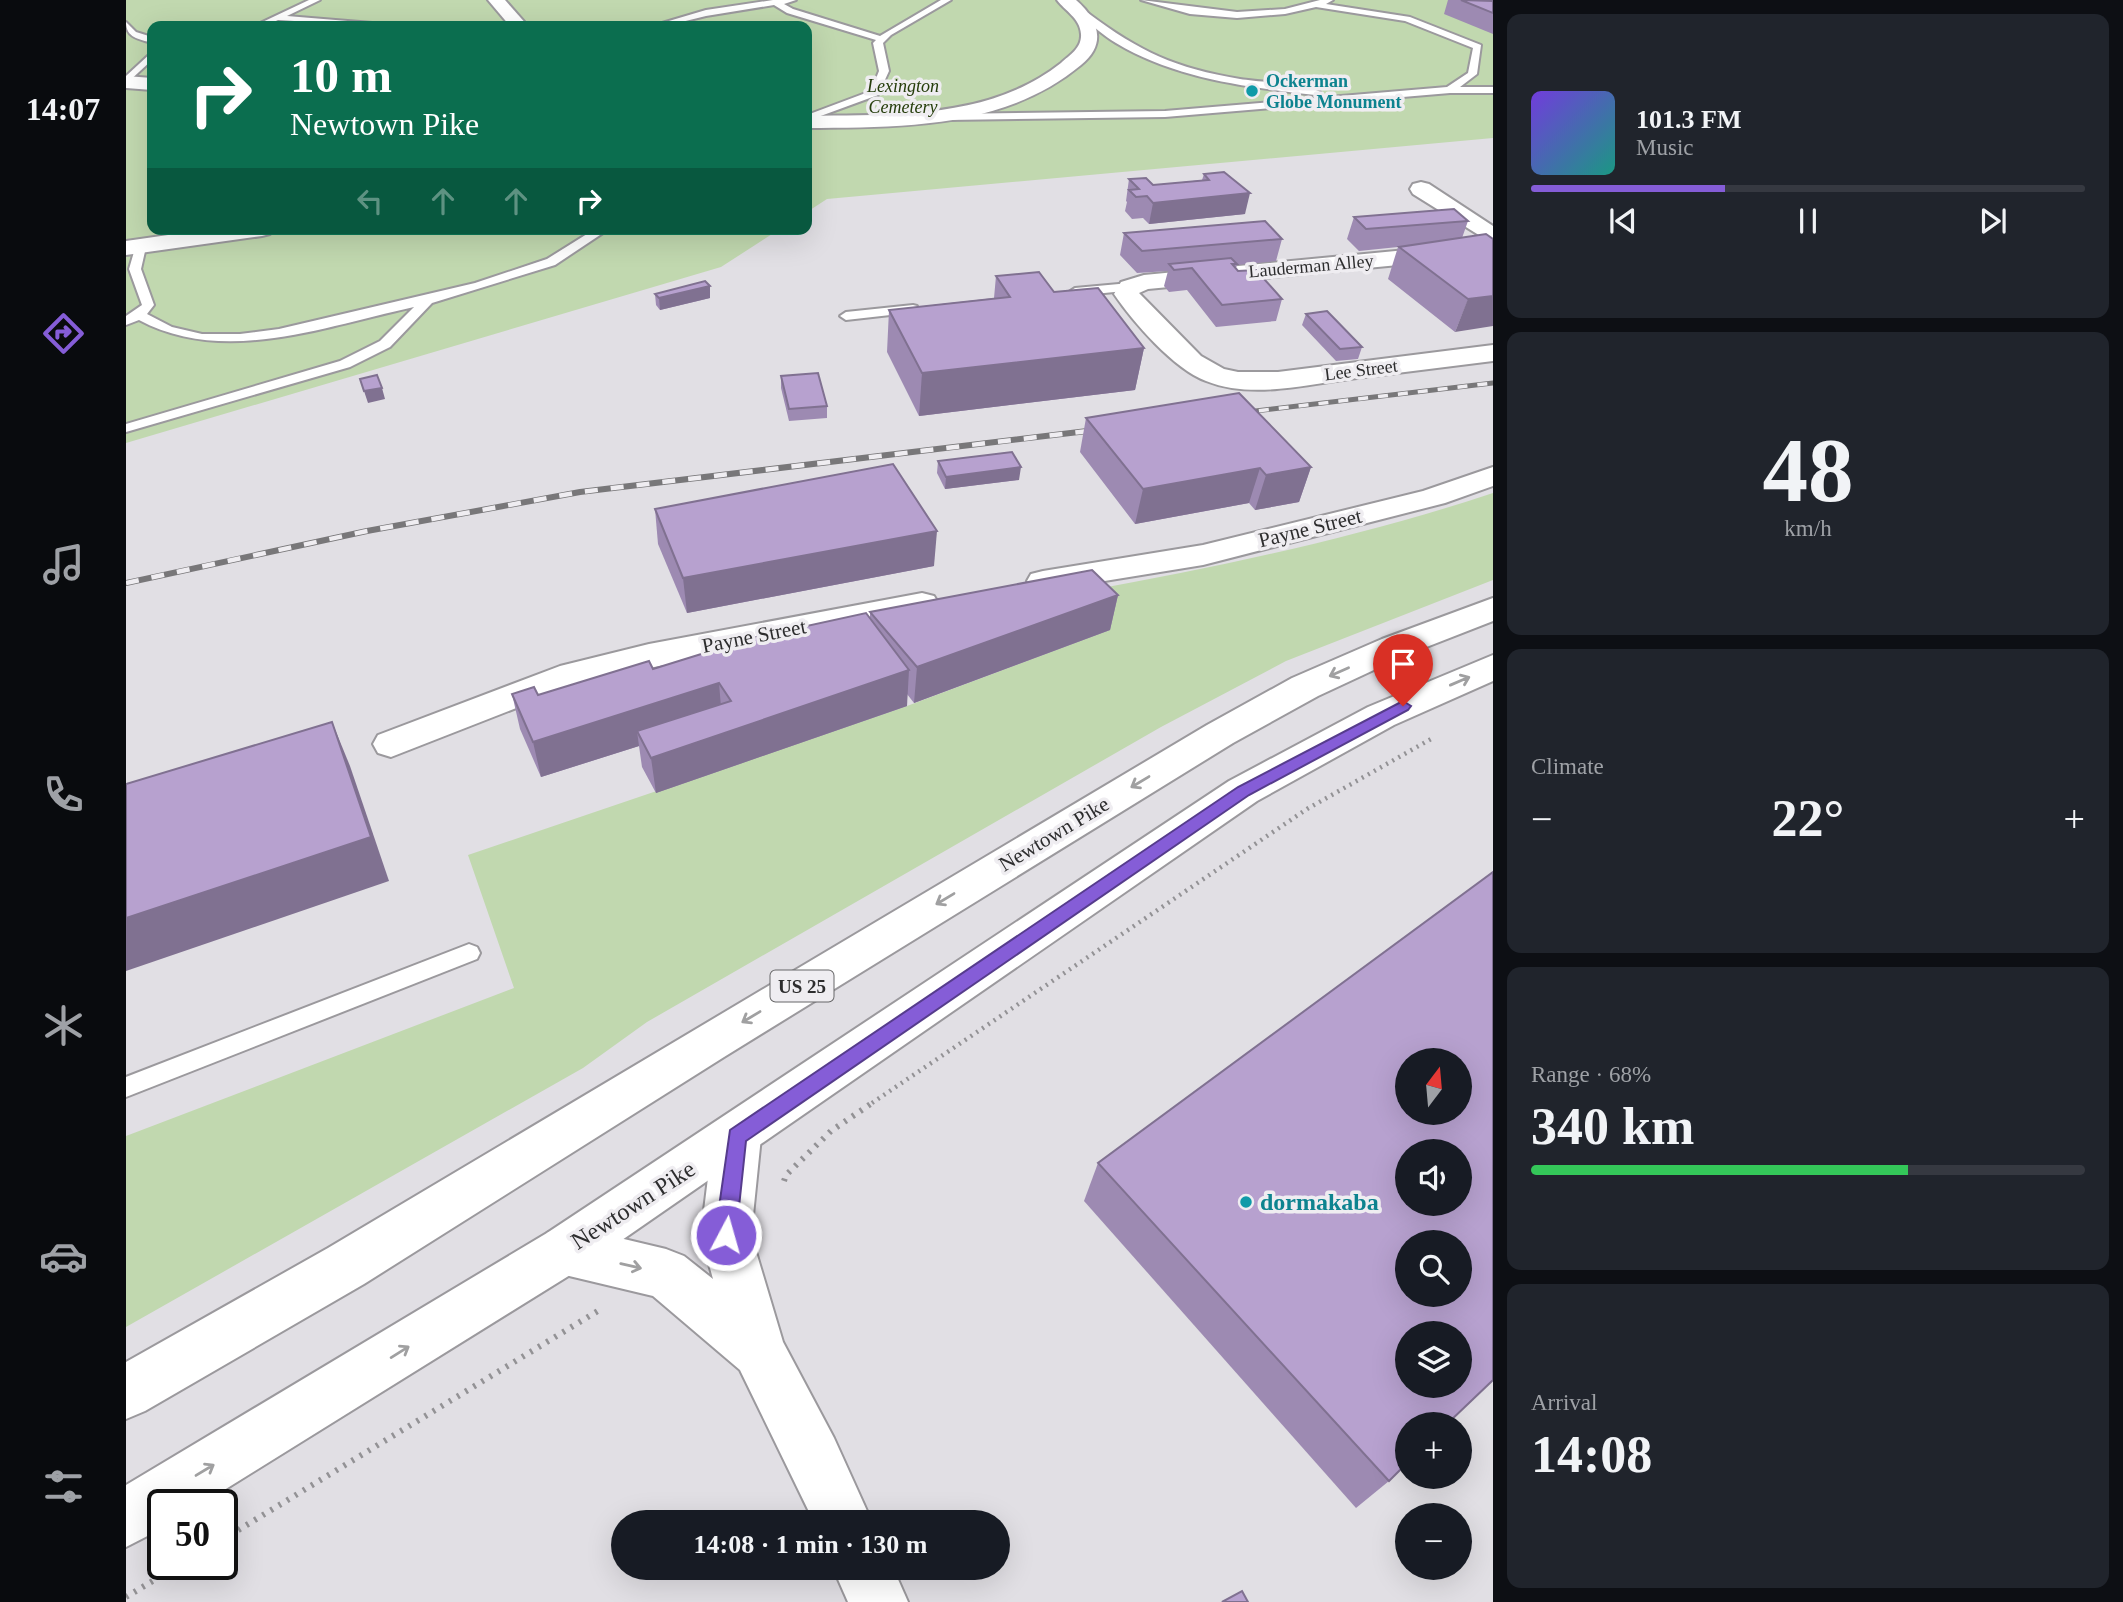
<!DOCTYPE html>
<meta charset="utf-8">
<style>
:root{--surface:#171b24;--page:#20242c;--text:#f1f3f6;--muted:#9ea1a6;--line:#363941;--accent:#855dd7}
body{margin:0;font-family:"Times New Roman",serif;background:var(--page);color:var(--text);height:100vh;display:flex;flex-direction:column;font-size:26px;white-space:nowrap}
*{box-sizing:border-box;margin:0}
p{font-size:23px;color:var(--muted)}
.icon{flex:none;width:38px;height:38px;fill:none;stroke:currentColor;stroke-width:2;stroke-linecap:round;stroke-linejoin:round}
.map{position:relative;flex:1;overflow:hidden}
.panel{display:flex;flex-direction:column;gap:14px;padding:14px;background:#0d0f14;width:630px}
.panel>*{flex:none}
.top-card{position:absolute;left:21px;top:21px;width:665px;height:214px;border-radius:14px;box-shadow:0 7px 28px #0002;background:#0b6e4f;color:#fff;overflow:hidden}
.needle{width:46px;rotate:16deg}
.buttons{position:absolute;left:1269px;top:1048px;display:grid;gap:14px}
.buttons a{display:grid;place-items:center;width:77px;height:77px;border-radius:50%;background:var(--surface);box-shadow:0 7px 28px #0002;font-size:35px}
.speed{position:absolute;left:21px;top:1489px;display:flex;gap:14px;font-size:35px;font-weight:700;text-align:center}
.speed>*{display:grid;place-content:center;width:91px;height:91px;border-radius:50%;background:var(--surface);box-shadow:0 7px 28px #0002;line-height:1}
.speed .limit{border:4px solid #111;border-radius:10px;background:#fff;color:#111}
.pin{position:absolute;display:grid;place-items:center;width:60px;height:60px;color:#fff;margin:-72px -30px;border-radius:50% 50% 50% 0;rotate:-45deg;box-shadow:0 0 7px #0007}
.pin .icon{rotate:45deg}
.me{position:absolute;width:77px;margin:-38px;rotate:6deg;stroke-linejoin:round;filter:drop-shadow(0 0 5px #0008)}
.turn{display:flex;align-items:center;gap:24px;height:147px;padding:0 28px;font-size:32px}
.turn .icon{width:91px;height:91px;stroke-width:2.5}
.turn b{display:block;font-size:49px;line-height:60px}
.lanes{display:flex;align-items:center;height:66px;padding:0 28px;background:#0003;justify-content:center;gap:35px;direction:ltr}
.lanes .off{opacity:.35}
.big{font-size:52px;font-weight:700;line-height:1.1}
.panel .widget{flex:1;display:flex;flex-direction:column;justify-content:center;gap:10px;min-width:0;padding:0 24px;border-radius:14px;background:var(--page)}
.panel .dial{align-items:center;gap:0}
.dial b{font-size:91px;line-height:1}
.song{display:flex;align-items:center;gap:21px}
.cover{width:84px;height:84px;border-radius:10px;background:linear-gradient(135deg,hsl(260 70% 55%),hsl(170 70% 35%))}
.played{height:7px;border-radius:4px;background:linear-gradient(90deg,var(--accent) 35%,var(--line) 35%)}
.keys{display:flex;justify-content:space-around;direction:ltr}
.heat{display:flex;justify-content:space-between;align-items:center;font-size:38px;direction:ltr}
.charge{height:10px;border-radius:5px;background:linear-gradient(90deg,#34c759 68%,var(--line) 0)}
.trip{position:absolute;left:485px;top:1510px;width:399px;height:70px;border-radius:35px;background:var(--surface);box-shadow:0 7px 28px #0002;font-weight:700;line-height:70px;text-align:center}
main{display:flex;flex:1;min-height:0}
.dock{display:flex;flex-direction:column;width:126px;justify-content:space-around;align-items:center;background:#090b0e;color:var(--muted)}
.dock .icon{width:49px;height:49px}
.dock .current{color:var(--accent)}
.dock b{font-size:32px;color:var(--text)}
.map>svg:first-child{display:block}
</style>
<main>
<nav class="dock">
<b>14:07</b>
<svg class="icon current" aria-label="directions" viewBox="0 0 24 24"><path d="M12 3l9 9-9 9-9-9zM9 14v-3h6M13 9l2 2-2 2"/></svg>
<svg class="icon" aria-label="music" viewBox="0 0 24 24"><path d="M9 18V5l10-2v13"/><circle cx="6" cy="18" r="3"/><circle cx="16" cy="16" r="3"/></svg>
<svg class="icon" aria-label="phone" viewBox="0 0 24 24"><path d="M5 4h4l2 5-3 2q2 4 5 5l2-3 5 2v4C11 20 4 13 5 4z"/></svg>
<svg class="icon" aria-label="climate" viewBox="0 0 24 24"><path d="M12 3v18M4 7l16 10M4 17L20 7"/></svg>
<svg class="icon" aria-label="car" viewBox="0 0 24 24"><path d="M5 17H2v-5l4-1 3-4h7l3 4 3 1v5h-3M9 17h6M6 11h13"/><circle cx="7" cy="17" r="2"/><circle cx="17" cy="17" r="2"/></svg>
<svg class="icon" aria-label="filters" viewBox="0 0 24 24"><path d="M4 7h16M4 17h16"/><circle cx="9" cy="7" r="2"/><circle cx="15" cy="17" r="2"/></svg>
</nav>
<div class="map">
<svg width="1367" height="1602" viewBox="0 0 1367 1602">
<rect width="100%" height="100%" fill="#e1dfe4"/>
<g fill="#c1d8af">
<polygon points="0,0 1367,0 1367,138 701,199 681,212 681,26 26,26 26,229 654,229 595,267 0,443"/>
<path d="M1367 493V580L1160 661 1035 727 521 1022 457 1068 0 1327V1136L388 988 342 855 781 706 983 630 960 591C1097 566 1235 537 1367 493Z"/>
</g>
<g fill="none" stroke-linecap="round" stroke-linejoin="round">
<defs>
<g id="service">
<polygon points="183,0 194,0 161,16 246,23 250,26 152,20 139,26 128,26"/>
<polygon points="647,0 670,0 658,4 667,9 754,36 815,0 825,0 765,35 757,43 763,71 752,95 681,121 681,115 745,91 753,71 747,43 750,40 661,13 648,5 580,16 539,26 526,26 580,10"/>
<polygon points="1015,0 1111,12 1159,9 1194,0 1207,0 1200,4 1284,17 1355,45 1351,74 1334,87 1367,87 1367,93 1324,93 1039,117 821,120 816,117 821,114 1039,111 1321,87 1342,73 1347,48 1279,21 1190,7 1159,14 1111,18 1064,14"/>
<path d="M956 13H962C1014 52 1049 68 1114 79 1132 82 1182 84 1194 92L1189 95C1121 87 1050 79 990 43 978 36 967 26 956 17Z"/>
<path d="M0 22 10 32 26 37V43C13 39 0 38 0 22Z"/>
<polygon points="26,52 26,60 0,84 0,76"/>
<path d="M469 229H483L429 265 306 303 264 347 224 367 0 432V424L214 361 254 341 288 307C199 326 99 366 13 320L0 325V316L16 305 3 269 10 245 20 247 15 269 28 305 21 314 46 327 76 334H114L153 329 349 283 421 259Z"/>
<polygon points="1004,283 1008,284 1008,290 949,296 943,292 949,288"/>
<polygon points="787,305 791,306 791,312 720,320 714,316 720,312"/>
<polygon points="343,944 351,947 354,953 351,959 0,1097 0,1077"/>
</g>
<g id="minor">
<polygon points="362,0 379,0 402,26 384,26"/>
<path d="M931 0H950C973 20 981 44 955 65 878 129 776 127 681 128V116C767 114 863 120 935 63 944 55 956 48 955 34 954 18 939 11 931 0Z"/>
<polygon points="0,76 26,78 26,90 0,88"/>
<path d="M1295 182 1303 184 1367 226V256L1022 289 1013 293 1075 356 1098 369 1112 372H1152L1367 345V361C1319 367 1271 373 1223 379 1178 385 1125 399 1080 381 1048 369 1007 322 988 294L995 282 1018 275 1364 242 1287 194 1284 189 1287 184Z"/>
<polygon points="84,229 147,229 144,234 136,236 0,255 0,241"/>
<polygon points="1367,467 1367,486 1319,503 1077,565 917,591 905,588 901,581 905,574 917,571 1077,545 1297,491"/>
<polygon points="796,593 808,596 813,604 808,612 523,668 444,687 265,757 252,753 247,744 252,735 434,666 523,644"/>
</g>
<g id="secondary">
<polygon points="611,1115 628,1122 635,1137 625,1235 657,1342 708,1438 746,1522 688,1522 614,1370 527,1296 439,1275 421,1267 414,1250 421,1233 439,1225 540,1249 558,1256 587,1279 575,1235 587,1137 594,1122"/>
<polygon points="707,1568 767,1568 782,1602 722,1602"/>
</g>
<g id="primary">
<polygon points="1367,598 1367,621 1280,655 1192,696 1107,743 598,1057 238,1284 19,1411 0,1419 0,1362 202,1248 1081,725 1166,678 1256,639"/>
<polygon points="1367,655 1367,681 1268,725 1131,801 457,1267 74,1505 37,1505 37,1528 0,1547 0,1485 421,1233 1103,781 1242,707"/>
</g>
</defs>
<use href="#service" stroke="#9b999d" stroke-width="4"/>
<use href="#minor" stroke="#9b999d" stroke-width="4"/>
<use href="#secondary" stroke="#9b999d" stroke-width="4"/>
<use href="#primary" stroke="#9b999d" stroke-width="4"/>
<polyline stroke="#939295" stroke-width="4.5" stroke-dasharray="2 5" stroke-linecap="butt" points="746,1103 1181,809 1305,739"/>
<g stroke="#939295" stroke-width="6" stroke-dasharray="2.5 7" stroke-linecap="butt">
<polyline points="658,1181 660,1175 705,1131 749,1101"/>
<polyline points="96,1540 475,1309"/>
<polyline points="0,1597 55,1564"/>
</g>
<use href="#service" fill="#fff" fill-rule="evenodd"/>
<use href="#minor" fill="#fff" fill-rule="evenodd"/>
<use href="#secondary" fill="#fff" fill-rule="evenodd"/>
<use href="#primary" fill="#fff" fill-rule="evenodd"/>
<defs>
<polyline id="rail-far1" points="1113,413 1367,383"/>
<polyline id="rail" points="0,583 241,531 454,492 978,429"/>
</defs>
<use href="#rail-far1" stroke="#787779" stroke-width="5"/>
<use href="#rail" stroke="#787779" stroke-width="6"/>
<use href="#rail-far1" stroke="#efedf1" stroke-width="3.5" stroke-dasharray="10" stroke-linecap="butt"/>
<use href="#rail" stroke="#efedf1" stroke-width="4.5" stroke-dasharray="13" stroke-linecap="butt"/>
</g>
<g fill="#9d8ab2">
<polygon points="1322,0 1367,0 1367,34 1318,14"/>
<polygon points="1078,174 1119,214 1023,224 1017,218 1006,219 999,211 1001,202 1000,201 1003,179 1027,185 1076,180"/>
<polygon points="1228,217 1342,221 1336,238 1367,239 1329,332 1262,279 1272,247 1233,251 1221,239"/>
<polygon points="998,233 1156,239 1150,261 1111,265 1110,268 1112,271 1156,299 1150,321 1090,327 1061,290 1043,292 1038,286 1042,271 1011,273 994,255"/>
<polygon points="870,276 928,292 1018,348 1009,390 793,416 761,352 763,310 868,298"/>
<polygon points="529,294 584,298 534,310 530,305"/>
<polygon points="1180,314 1236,347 1232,359 1210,361 1176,325"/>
<polygon points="655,376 701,406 701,418 663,421 655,388"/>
<polygon points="960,418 1185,467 1173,502 1129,510 1123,503 1009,524 954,452"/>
<polygon points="812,461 893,480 819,489 811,473"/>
<polygon points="529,509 808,566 561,613 532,544"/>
<polygon points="992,595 984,630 788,703 781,694 781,706 530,793 516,767 513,746 415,777 394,729 386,694 412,695 527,669 744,618 744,612"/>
<polygon points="972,1163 1263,1481 1230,1508 958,1201"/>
</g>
<g fill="#807191">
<polygon points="1124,193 1119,214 1023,224 1027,203"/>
<polygon points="584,286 584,298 534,310 533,298"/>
<polygon points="1367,296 1367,326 1329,332 1342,299"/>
<polygon points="1018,348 1009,390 793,416 796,373"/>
<polygon points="256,388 259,399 242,403 238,391"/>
<polygon points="895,467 893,480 819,489 820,477"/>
<polygon points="1185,467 1173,502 1129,510 1140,475"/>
<polygon points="1134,468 1123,503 1009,524 1017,489"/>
<polygon points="811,531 808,566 561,613 557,578"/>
<polygon points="992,595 984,630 788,703 791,667"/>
<polygon points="783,670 781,706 530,793 525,758"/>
<polygon points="593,683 596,719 511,731 513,746 415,777 407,742"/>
<polygon points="206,722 224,766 263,881 0,971 0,918"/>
</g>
<g fill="#b7a1cf" stroke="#807191" stroke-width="2" fill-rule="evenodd">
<polygon points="1335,0 1367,1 1367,13"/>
<polygon points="1098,172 1124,193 1027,203 1021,196 1010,197 1003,190 1013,189 1003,179 1020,178 1027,185 1083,180 1078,174"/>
<polygon points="1328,209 1342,221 1240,229 1228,217"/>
<polygon points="1139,221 1156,239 1016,251 998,233"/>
<polygon points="1360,234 1367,239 1367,296 1342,299 1273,247"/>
<polygon points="1105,258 1111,264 1106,264 1112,271 1130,270 1156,299 1096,305 1066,268 1048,270 1043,264"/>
<polygon points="913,272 928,292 972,288 1018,348 796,373 763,310 884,297 870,276"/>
<polygon points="579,281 584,286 533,298 529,294"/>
<polygon points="1201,311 1236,347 1214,349 1180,314"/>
<polygon points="692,373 701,406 663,409 655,376"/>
<polygon points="251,375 256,388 238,391 234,379"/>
<polygon points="1113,393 1185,467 1140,475 1134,468 1017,489 960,418"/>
<polygon points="886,452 895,467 820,477 812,461"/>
<polygon points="767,464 811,531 557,578 529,509"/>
<polygon points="966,570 992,595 791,667 744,612"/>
<polygon points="740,613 783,670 525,758 511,731 605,701 593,683 407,742 386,694 408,687 412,695 523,661 527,669 630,637"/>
<polygon points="206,722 245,837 0,918 0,784"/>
<path d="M1367 872V1380L1321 1424H1281V1463L1263 1481 972 1163ZM1281 1060H1334V1113H1281ZM1281 1152H1334V1204H1281ZM1281 1242H1334V1295H1281ZM1281 1334H1334V1386H1281Z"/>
<polygon points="1116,1591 1122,1602 1096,1602"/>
</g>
<defs><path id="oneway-shaft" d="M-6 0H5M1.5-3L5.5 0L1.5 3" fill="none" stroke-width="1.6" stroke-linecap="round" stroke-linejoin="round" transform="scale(1.75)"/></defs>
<g stroke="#a0a0a1">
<use href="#oneway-shaft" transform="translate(1213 672) rotate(156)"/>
<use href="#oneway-shaft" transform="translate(1334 681) rotate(-23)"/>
<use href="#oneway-shaft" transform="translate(1014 782) rotate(149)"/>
<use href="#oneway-shaft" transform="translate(819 899) rotate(149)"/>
<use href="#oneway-shaft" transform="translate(625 1017) rotate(149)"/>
<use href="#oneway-shaft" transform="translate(505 1266) rotate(13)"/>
<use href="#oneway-shaft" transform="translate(274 1352) rotate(-32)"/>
<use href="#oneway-shaft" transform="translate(79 1470) rotate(-31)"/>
</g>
<polygon fill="#855dd7" stroke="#563c8c" stroke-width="2" points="1277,701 1285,706 1282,710 1123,795 620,1141 610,1235 607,1242 600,1245 592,1242 589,1235 604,1130 1112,787"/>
<g fill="#0f9aa8" stroke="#efedf1" stroke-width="2.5">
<circle cx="1126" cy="91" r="7"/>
<circle cx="1120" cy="1202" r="7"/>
</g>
<g text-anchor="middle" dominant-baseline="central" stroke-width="7" stroke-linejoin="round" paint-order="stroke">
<g font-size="18" font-weight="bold" fill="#0d838f" stroke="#efedf1" text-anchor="start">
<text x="1140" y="81">Ockerman<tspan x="1140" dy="21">Globe Monument</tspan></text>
</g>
<g font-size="18" font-style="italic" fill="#263e0c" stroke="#efedf1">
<text x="777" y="86">Lexington<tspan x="777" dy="21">Cemetery</tspan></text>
</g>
<g font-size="18" fill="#2d2d2e" stroke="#efedf1">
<text transform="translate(1185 266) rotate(-5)">Lauderman Alley</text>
<text transform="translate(1235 370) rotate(-7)">Lee Street</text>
</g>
<rect fill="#efedf1" stroke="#676768" stroke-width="2" x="644.5" y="970.5" width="63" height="31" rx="5"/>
<g font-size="19" font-weight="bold" fill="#2d2d2e">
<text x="676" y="986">US 25</text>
</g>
<g font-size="21" fill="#2d2d2e" stroke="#efedf1">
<text transform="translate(1184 528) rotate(-14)">Payne Street</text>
<text transform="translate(628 636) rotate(-11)">Payne Street</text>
<text transform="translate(928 834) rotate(-31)">Newtown Pike</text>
</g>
<g font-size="24" font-weight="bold" fill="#0d838f" stroke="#efedf1" text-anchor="start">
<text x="1134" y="1202">dormakaba</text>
</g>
<g font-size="24" fill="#2d2d2e" stroke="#efedf1">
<text transform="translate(507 1205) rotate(-33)">Newtown Pike</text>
</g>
</g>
</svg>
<div class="buttons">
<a><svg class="needle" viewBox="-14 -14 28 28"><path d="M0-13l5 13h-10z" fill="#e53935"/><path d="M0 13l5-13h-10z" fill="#9ea1a6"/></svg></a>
<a><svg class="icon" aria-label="sound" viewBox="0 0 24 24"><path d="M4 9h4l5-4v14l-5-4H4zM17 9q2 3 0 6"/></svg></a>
<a><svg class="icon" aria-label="search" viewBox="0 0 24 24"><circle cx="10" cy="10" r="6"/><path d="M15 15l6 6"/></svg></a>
<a><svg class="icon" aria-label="layers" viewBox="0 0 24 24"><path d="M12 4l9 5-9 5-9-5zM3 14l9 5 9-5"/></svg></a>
<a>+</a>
<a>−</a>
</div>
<div class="speed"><div class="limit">50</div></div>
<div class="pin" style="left:1277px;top:706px;background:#d93025"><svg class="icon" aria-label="arrive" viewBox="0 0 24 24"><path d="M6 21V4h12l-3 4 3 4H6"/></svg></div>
<svg class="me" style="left:600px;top:1235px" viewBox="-20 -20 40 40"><circle r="17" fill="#855dd7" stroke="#fff" stroke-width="3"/><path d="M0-11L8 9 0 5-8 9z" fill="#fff"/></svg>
<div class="trip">14:08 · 1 min · 130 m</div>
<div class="top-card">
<div class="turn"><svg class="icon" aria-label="right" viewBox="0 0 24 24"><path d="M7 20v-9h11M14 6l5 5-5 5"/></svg><div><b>10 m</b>Newtown Pike</div></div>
<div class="lanes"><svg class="icon off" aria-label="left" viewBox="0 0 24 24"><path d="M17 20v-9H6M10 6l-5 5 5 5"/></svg><svg class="icon off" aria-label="ahead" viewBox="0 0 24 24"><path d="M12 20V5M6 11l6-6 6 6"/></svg><svg class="icon off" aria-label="ahead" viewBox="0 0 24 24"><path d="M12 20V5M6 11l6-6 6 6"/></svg><svg class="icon" aria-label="right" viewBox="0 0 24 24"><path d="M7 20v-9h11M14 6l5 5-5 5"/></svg></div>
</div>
</div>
<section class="panel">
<div class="widget">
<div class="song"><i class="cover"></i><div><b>101.3 FM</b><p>Music</p></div></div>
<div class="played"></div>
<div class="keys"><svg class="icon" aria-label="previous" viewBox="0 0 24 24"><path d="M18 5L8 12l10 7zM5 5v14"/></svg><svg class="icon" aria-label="pause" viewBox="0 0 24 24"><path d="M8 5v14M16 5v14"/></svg><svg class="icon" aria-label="next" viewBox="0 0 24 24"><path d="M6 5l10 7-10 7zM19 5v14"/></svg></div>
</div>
<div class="widget dial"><b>48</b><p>km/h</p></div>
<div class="widget"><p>Climate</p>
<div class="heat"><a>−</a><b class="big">22°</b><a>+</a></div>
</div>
<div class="widget"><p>Range · 68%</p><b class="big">340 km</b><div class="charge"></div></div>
<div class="widget"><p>Arrival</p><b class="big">14:08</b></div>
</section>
</main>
